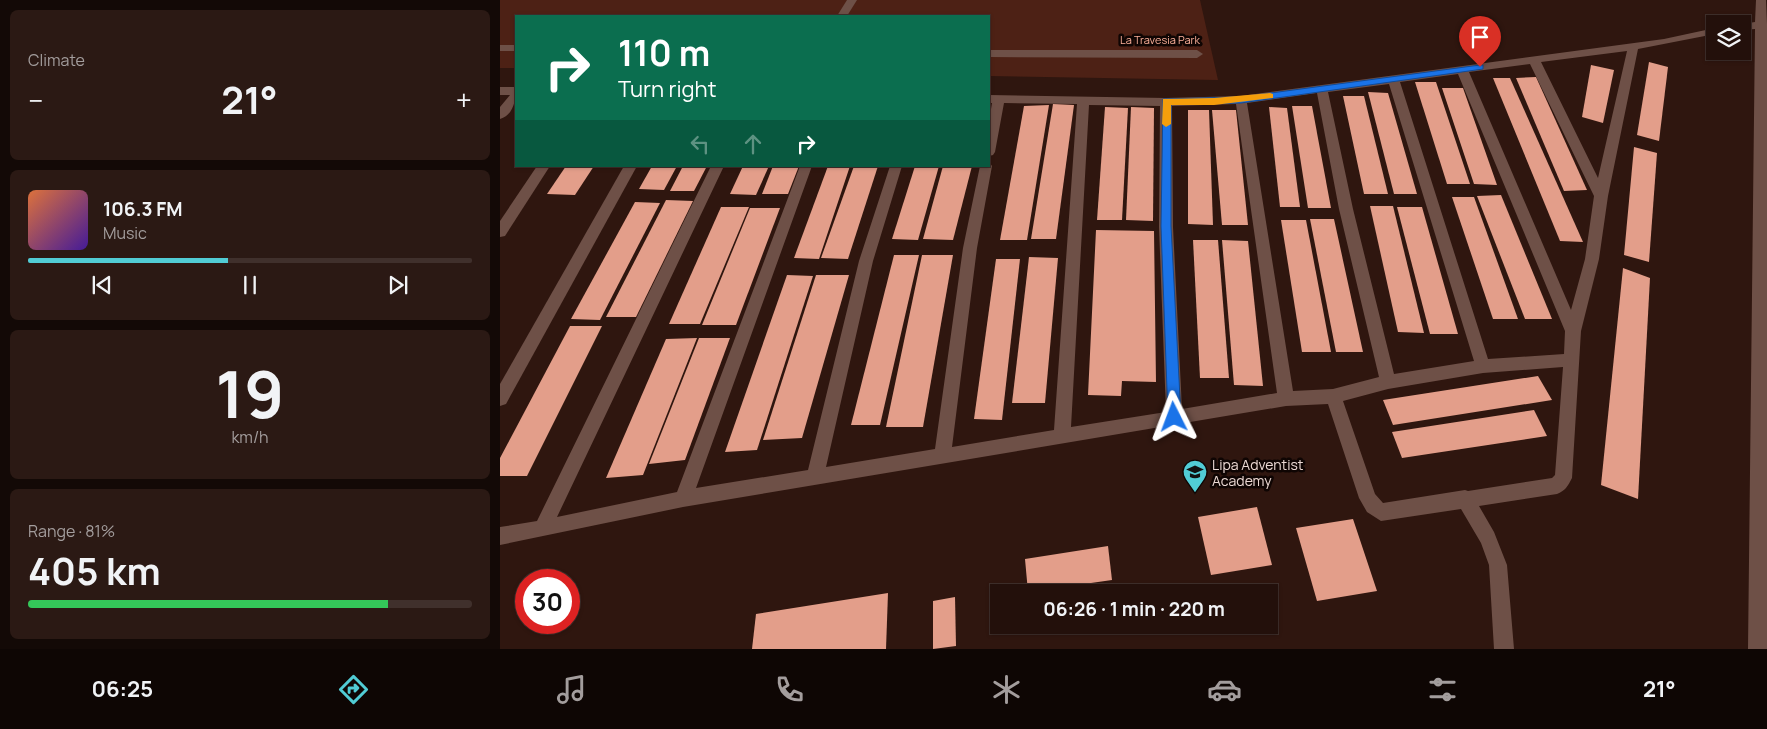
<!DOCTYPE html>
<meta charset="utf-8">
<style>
:root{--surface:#23100b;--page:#2b1914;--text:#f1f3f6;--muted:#a39d9d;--line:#40302c;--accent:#51ccd5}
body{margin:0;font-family:Manrope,sans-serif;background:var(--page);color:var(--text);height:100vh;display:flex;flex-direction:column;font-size:19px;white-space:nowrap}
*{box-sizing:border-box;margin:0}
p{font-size:16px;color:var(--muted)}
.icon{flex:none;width:28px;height:28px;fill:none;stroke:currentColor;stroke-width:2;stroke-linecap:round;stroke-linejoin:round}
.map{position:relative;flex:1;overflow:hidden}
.details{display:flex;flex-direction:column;gap:10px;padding:10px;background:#130906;width:500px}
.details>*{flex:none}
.hud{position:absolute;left:15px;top:15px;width:475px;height:152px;border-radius:0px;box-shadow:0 1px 4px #0004,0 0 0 1px var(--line);background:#0b6e4f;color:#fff;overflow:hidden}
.buttons{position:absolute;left:1206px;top:15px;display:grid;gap:10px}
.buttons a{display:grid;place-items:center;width:45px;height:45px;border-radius:0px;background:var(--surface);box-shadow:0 1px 4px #0004,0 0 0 1px var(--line);font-size:25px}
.speed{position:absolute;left:15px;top:569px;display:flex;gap:10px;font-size:25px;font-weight:700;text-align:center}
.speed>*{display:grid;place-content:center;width:65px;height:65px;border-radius:50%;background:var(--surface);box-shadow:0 1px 4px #0004,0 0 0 1px var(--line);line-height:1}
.speed .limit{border:8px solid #d22;background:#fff;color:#111}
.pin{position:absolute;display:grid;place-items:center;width:42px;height:42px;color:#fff;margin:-51px -21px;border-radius:50% 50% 50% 0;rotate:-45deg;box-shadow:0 0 5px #0007}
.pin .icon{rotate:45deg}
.me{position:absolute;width:55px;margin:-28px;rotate:357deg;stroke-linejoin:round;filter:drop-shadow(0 0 4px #0008)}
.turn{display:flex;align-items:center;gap:18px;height:105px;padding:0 20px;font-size:22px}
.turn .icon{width:65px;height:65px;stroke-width:2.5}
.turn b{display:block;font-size:35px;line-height:42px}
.lanes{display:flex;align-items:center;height:48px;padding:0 20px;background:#0003;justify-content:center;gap:25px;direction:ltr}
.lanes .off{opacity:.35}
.big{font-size:38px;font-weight:700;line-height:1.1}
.details .tile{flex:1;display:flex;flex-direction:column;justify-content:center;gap:8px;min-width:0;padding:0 18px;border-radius:8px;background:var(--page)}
.details .dial{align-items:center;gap:0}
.dial b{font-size:65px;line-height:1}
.song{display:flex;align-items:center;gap:15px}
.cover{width:60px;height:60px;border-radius:8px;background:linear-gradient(135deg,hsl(20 70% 55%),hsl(260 70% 35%))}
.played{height:5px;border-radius:2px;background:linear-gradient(90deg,var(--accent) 45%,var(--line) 45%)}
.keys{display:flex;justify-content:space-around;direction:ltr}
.heat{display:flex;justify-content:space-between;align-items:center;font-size:28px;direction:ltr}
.charge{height:8px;border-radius:4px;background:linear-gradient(90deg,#34c759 81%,var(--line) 0)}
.trip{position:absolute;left:490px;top:584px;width:288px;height:50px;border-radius:0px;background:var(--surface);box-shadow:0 1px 4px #0004,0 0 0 1px var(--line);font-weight:700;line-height:50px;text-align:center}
.tab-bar{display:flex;height:80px;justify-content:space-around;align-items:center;background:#0e0604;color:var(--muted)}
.tab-bar .icon{width:35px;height:35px}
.tab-bar .active{color:var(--accent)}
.tab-bar b{font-size:22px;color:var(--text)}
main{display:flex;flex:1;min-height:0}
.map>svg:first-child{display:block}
</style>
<main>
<section class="details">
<div class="tile"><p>Climate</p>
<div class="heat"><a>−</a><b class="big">21°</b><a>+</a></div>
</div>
<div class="tile">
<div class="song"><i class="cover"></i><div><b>106.3 FM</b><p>Music</p></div></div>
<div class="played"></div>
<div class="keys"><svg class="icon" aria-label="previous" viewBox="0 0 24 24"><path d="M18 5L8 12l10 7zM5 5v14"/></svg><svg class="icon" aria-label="pause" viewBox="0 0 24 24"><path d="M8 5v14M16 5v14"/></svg><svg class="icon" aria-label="next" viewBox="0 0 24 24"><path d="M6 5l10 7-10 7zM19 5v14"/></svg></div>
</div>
<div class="tile dial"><b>19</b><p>km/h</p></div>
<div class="tile"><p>Range · 81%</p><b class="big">405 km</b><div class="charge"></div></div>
</section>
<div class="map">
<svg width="1267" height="649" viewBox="0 0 1267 649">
<rect width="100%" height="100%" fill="#2f160f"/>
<polygon fill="#4d2115" points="0,0 700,0 718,80 489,76 489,16 16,16 16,68 0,68"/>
<g fill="#e39e8a">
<polygon points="1149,62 1168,67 1159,141 1137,135"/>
<polygon points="1091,65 1114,70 1103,123 1082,117"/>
<polygon points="1036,77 1087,190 1064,191 1016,78"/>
<polygon points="993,78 1010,78 1083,242 1060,241"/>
<polygon points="915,82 936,82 970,184 947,184"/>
<polygon points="942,88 963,88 997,185 974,184"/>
<polygon points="868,92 888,93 917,194 894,194"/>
<polygon points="843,96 864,96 888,194 864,194"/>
<polygon points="553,104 574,105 556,239 531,239"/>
<polygon points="549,105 527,240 500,240 524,106"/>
<polygon points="792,106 812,106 831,208 808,208"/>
<polygon points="605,107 628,108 622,220 597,220"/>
<polygon points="631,107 654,108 653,221 626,220"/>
<polygon points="769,107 787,108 800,207 780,207"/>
<polygon points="688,110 709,110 713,225 688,224"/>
<polygon points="712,110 736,110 748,225 722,225"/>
<polygon points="1134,147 1157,153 1149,262 1124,255"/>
<polygon points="66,166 94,166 75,195 47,194"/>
<polygon points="152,166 177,166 164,190 139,189"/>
<polygon points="183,166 207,166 194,191 170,191"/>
<polygon points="243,166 269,166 256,195 230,194"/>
<polygon points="273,166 299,166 288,194 262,194"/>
<polygon points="328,166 350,166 319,259 294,258"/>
<polygon points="354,166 378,166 348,259 321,258"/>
<polygon points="415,166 439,166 418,240 392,239"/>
<polygon points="443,166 472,166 453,240 423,239"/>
<polygon points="1001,195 1052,319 1025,319 977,196"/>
<polygon points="952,197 974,197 1018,319 993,319"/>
<polygon points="166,200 193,201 136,317 106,317"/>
<polygon points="135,202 160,203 100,320 71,319"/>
<polygon points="870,206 893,206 924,333 898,332"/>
<polygon points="221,207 249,207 200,324 169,324"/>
<polygon points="897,207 922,207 958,334 930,334"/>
<polygon points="250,208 280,208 236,325 202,325"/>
<polygon points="810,219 834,219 863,352 836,352"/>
<polygon points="781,220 806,220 831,352 802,352"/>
<polygon points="596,230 654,231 656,382 622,381 621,396 588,395"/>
<polygon points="693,240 718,240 729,378 700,378"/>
<polygon points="722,240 748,241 763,386 734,385"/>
<polygon points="394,255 419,255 380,425 351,425"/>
<polygon points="422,255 453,255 423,427 386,427"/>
<polygon points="529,257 558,258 545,403 512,403"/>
<polygon points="496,259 520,259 502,420 474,419"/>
<polygon points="1123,268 1150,278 1138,499 1101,485"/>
<polygon points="287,275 313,276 257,450 225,452"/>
<polygon points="316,275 349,275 302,438 263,440"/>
<polygon points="70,326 102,326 27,476 0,476 0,458"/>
<polygon points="197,338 143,475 106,478 166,339"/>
<polygon points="199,338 230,338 185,460 149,464"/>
<polygon points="1038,376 1052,400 893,425 883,400"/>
<polygon points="1034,410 1047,436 902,458 892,432"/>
<polygon points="757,507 772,565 711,575 698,517"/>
<polygon points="853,519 877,591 817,601 796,528"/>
<polygon points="608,546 612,580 528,592 525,559"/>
<polygon points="388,593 386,649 252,649 256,614"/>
<polygon points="455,597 456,646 433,649 433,601"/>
</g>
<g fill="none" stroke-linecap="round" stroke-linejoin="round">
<g fill="#6e5047" fill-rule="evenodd">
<polygon points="347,0 357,0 347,16 337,16"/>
<polygon points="1256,0 1266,0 1267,24 1267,649 1248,649 1255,29 1242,30 1242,24 1255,22"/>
<path d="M1215 28V34L1138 49 1108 196 1099 259 1081 331 1072 478C1068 486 1065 491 1057 494L979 506 994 532 1007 565 1014 649H994L989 565 981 543 961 509 881 521 867 512 859 498 828 404 786 406 183 507 0 545V527L37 521 211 166H224L57 517 177 492 300 166H312L196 488 308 470 359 261 390 166H402L373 261 326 467 435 449 463 248 480 166H489V162L492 166 477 248 452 447 554 430 577 104 504 103 495 152 493 155 489 156V121L492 103H489V95L666 98 741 96 1164 39ZM1127 51 1098 178 1041 62ZM1030 64 1094 196 1085 259 1071 310 969 72ZM958 74 1065 331 1064 354 988 359 900 82ZM889 84 974 361 894 374 853 209 828 92ZM817 93 839 209 879 377 833 389 793 391 747 103ZM736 104 777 393 682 409 673 227 672 106ZM589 105 660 106 659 227 666 412 571 427ZM1063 367 1055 475 1052 478 968 491 965 490 883 503 875 494 843 401 888 389 983 373Z"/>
<rect x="0" y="45" width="16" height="6"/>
<polygon points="489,50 697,50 703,54 697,58 489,57"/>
<path d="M0 87H16C16 99 14 115 0 119V107L10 95H0Z"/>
<polygon points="37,166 50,166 5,236 0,237 0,221"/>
<polygon points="124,166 137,166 6,404 0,406 0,384"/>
</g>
</g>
<polygon fill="#1a73e8" stroke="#114b97" points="980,65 983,65 983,69 741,103 671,104 671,226 681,417 679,421 674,423 670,421 668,417 661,226 663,99 741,97"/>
<polygon fill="#f59e0b" points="770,93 773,94 773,98 714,105 671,105 671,124 666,127 662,124 663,99 714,98"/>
<defs>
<symbol id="school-pin" viewBox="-11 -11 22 30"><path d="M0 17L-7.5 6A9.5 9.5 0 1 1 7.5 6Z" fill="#51ccd5" stroke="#0f0503"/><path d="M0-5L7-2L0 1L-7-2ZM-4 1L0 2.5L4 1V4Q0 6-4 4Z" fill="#111"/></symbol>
</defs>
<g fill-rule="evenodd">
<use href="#school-pin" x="681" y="458" width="28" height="38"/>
</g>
<g text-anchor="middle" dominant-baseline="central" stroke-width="5" stroke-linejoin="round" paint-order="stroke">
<g font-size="11" fill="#faaf99" stroke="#0f0503">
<text x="660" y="39">La Travesia Park</text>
</g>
<g font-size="14" fill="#ecd9d4" stroke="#0f0503" text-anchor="start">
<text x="712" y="464">Lipa Adventist<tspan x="712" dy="16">Academy</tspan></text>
</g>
</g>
</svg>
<div class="buttons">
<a><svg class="icon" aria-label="layers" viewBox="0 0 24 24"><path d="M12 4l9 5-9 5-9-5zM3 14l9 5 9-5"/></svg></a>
</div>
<div class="speed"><div class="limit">30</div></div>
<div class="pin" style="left:980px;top:67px;background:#d93025"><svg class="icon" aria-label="arrive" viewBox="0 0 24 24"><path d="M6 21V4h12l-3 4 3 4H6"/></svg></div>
<svg class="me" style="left:674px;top:417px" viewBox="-20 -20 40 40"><path d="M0-17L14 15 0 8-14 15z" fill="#1a73e8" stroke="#fff" stroke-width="4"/></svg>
<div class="trip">06:26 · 1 min · 220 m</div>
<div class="hud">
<div class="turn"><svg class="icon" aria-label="right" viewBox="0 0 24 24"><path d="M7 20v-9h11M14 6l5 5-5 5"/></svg><div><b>110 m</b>Turn right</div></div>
<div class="lanes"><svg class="icon off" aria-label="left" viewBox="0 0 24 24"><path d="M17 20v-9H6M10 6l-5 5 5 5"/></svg><svg class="icon off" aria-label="ahead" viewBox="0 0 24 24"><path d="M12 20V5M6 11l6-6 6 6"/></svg><svg class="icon" aria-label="right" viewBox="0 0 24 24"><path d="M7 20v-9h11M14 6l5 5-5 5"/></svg></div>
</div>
</div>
</main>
<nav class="tab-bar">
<b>06:25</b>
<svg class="icon active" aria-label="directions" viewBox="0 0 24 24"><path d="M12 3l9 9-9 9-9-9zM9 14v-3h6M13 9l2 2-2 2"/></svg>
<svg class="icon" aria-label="music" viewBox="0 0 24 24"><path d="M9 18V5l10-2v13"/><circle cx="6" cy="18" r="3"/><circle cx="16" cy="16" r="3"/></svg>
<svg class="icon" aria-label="phone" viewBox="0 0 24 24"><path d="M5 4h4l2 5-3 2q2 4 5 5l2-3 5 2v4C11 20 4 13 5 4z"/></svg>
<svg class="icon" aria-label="climate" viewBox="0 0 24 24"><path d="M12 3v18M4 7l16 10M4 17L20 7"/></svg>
<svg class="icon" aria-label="car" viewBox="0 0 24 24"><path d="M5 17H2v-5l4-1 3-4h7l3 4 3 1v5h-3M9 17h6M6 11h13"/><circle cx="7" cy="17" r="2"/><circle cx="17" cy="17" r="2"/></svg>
<svg class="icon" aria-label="filters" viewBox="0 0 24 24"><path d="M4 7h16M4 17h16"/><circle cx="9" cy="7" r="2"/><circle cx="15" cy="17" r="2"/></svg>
<b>21°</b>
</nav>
